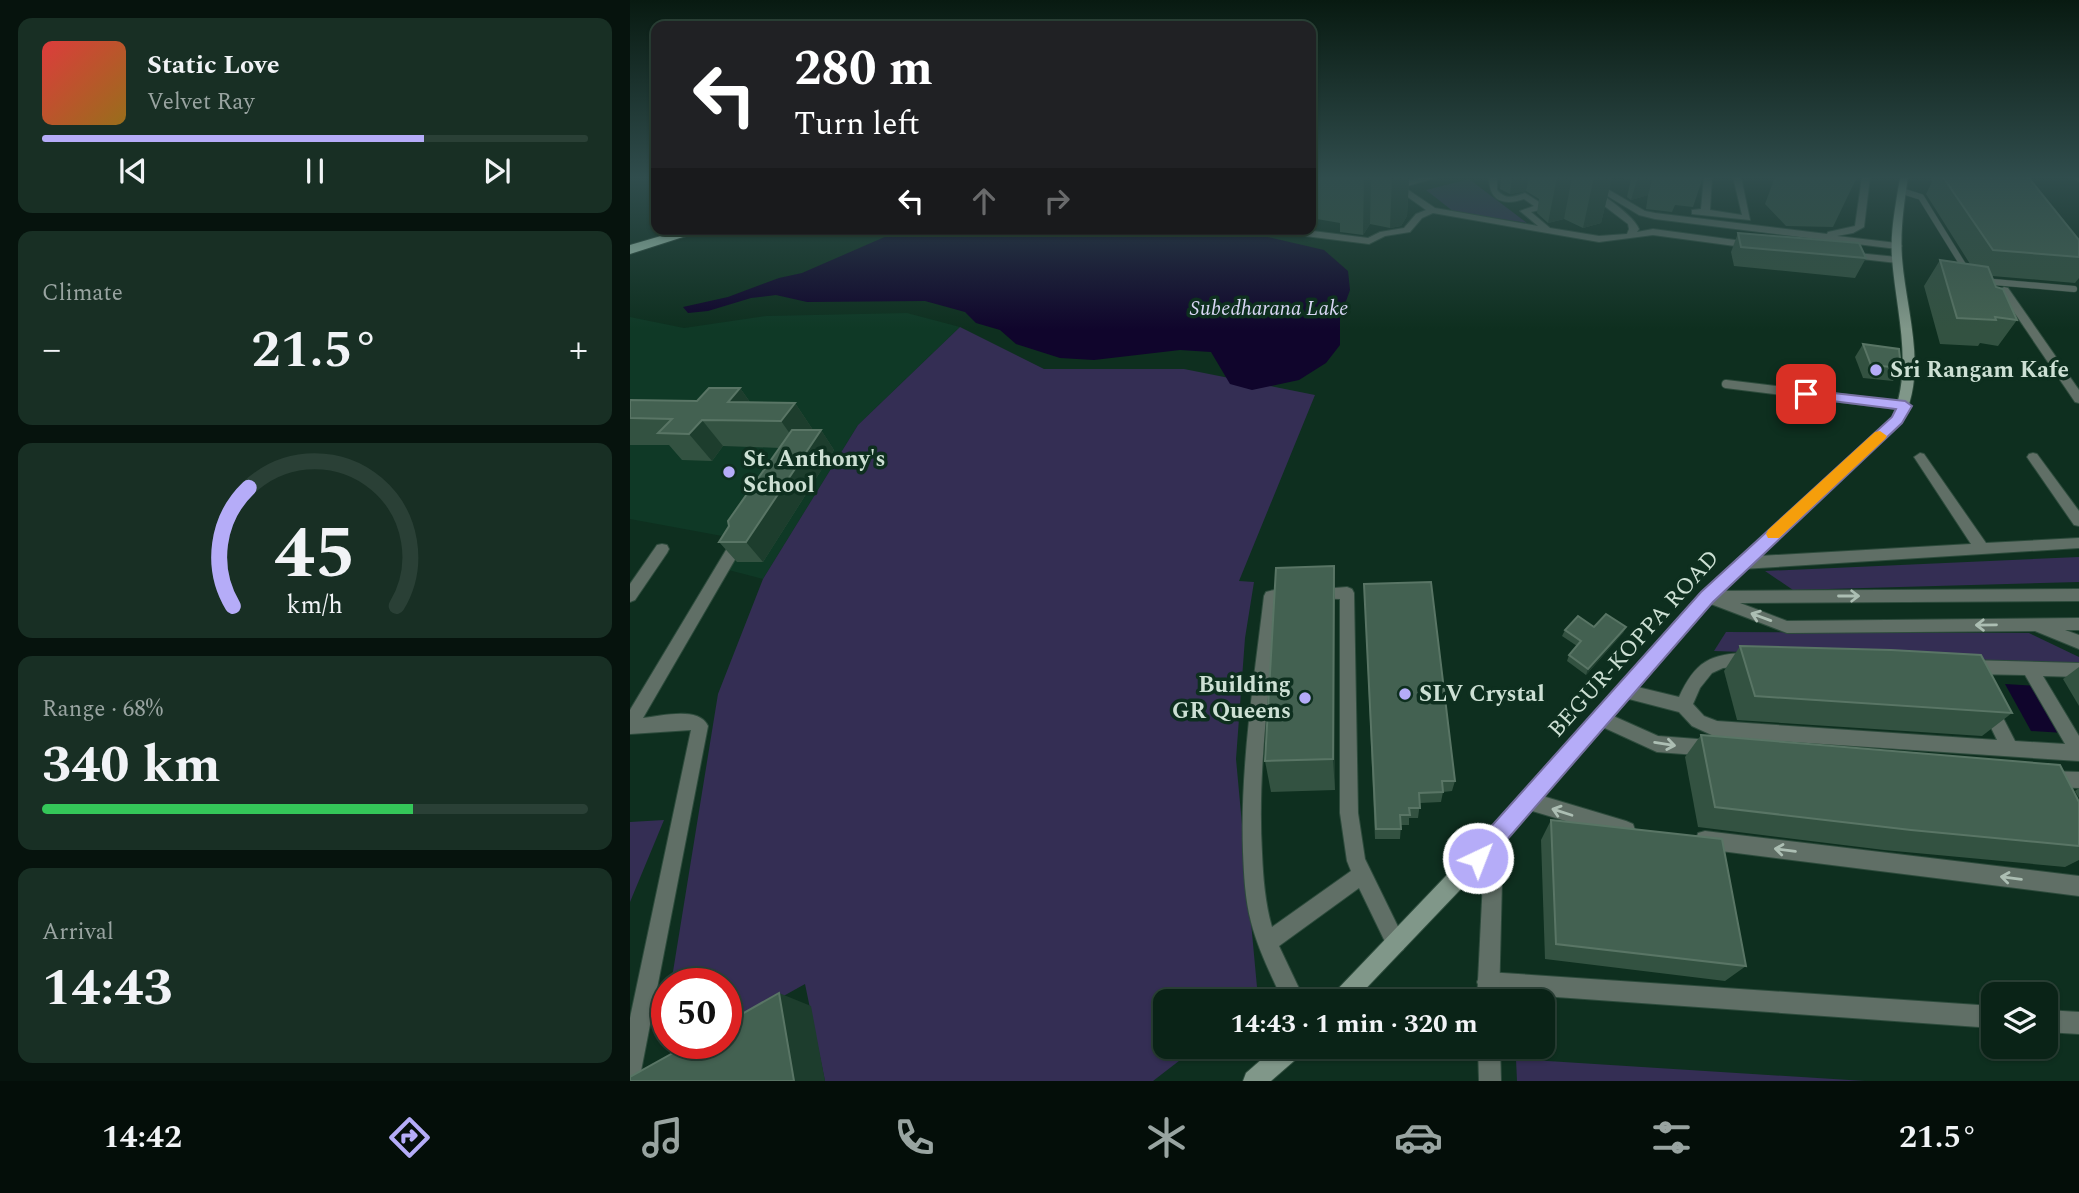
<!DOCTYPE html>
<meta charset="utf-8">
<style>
:root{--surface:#0a2317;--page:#182f24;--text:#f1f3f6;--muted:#99a4a1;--line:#2a4036;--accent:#b5acf8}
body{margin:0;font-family:Spectral,serif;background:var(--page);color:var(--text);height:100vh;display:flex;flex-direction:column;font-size:26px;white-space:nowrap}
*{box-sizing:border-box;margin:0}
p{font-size:23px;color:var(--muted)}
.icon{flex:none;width:38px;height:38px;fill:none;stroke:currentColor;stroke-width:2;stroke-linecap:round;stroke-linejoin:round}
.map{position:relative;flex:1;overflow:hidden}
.details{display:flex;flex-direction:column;gap:18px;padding:18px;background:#06130d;width:630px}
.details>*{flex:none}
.top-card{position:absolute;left:21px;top:21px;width:665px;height:214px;border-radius:14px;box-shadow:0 2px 5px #0004,0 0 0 2px var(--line);background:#202124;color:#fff;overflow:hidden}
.fabs{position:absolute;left:1351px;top:982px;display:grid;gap:14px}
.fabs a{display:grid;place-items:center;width:77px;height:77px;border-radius:14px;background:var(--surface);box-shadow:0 2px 5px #0004,0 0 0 2px var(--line);font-size:35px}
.speed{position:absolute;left:21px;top:968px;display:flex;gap:14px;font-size:35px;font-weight:700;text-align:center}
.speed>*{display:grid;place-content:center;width:91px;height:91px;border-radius:50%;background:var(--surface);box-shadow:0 2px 5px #0004,0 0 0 2px var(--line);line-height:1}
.speed .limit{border:10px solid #d22;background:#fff;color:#111}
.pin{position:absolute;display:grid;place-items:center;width:60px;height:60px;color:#fff;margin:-30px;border-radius:14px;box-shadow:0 4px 10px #0006}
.me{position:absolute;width:77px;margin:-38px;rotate:43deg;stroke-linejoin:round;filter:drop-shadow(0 0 5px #0008)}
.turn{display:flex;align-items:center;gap:24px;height:147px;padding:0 28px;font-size:32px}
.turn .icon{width:91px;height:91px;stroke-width:2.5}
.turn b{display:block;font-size:49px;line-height:60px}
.lanes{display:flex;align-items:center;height:66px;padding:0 28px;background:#0003;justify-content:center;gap:35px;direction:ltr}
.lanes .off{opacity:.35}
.big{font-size:52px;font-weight:700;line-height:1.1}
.details .tile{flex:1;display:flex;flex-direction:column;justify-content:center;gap:10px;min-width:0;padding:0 24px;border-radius:14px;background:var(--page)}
.details .dial{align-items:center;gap:0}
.dial svg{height:182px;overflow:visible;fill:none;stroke:var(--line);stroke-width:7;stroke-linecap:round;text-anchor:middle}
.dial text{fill:var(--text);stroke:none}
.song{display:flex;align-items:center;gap:21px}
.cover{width:84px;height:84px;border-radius:10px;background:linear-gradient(135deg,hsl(0 70% 55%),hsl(40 70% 35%))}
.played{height:7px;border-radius:4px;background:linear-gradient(90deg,var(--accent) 70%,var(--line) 70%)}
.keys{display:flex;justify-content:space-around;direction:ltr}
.heat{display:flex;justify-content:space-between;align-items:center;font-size:38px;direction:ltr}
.charge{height:10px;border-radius:5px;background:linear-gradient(90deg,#34c759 68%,var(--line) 0)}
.trip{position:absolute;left:523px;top:989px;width:402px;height:70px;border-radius:14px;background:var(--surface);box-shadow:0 2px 5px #0004,0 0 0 2px var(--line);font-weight:700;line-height:70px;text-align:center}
.tab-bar{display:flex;height:112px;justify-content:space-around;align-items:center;background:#040e09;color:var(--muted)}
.tab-bar .icon{width:49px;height:49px}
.tab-bar .current{color:var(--accent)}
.tab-bar b{font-size:32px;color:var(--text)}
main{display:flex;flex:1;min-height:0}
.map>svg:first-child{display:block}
</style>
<main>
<section class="details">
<div class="tile">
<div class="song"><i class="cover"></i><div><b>Static Love</b><p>Velvet Ray</p></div></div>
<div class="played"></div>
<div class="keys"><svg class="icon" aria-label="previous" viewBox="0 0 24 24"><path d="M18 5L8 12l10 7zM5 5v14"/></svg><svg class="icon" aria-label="pause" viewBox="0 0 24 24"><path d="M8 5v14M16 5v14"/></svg><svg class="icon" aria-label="next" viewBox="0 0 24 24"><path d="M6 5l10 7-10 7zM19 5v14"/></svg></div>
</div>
<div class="tile"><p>Climate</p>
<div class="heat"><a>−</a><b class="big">21.5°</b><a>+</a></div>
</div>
<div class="tile dial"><svg viewBox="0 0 100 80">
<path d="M14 69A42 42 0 1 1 86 69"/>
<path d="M14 69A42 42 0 0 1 21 17" stroke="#b5acf8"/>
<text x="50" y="56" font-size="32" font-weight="700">45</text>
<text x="50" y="72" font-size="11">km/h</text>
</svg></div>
<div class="tile"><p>Range · 68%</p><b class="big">340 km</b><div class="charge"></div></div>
<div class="tile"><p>Arrival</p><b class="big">14:43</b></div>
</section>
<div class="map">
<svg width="1449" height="1081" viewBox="0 0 1449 1081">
<rect width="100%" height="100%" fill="#0e2f1f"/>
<polygon fill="#0f3926" points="277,313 330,327 228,425 133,579 87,567 103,538 0,519 0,317 54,328 136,316"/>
<g fill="#342e54">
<polygon points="839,179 897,223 824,212 796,190"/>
<polygon points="330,327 414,369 554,369 685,395 609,581 624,582 615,638 606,759 628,998 624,1001 536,1001 536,1046 567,1047 523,1081 195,1081 175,984 96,1028 96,984 41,984 88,694 133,579 228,425"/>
<polygon points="1449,557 1449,582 1163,590 1135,571"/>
<polygon points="1096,632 1399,633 1449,657 1449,663 1084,651"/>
<polygon points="34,820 0,902 0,822"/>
<polygon points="886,1059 1235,1081 887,1081"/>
</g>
<g fill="#10052c">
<polygon points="273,229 603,229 694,250 718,271 720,290 710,318 710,345 696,363 669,380 622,390 600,384 581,352 550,350 464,360 430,358 386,344 370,330 346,323 335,312 295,301 177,302 146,295 121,298 78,311 58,313 53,307 98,297 149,278 172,273"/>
<polygon points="1375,684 1408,686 1435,733 1401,731"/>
</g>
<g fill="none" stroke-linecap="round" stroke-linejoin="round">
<defs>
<g id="service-far1">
<polyline points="1272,191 1291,197 1338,273"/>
<polyline points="1352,281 1444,289"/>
</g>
<polyline id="service" points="1096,384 1275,406"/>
<g id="minor">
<path d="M750 177H760L768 183 792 177H808L774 187 805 208 908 226 890 211 904 206 894 199C873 206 859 201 859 177H867V190C876 200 883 197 895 193L914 205V209L901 212 920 228 969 236 997 234 999 229 998 224 960 195 927 177C931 177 935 176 938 177 955 181 1003 213 1009 229L1007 232 1023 229 1120 242 1125 245 1120 248 1023 235 969 242 803 213 792 218 780 232 755 236 739 244 643 232 639 229H667L738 238 750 232 774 228 786 214 796 210Z"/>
<polygon points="946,177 957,177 1015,211 1025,213 1197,234 1198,232 1225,226 1232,177 1240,177 1234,227 1223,233 1207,236 1267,243 1272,246 1267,249 1025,219 1009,215"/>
<polygon points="1074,177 1082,177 1080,210 1112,215 1103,177 1111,177 1120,220 1062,214 1062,210 1071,209"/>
<polygon points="1443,177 1449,177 1449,182"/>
<polygon points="1217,252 1267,257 1272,260 1267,263 1214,257 1214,253"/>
<polygon points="1374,287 1378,288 1449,390 1449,403 1445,402 1369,290"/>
<polygon points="1290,453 1294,454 1356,543 1449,538 1449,548 1112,569 1107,567 1105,563 1107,559 1112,557 1341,544 1284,457"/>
<polygon points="1403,453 1407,454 1449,511 1449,526 1444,525 1399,460 1397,457 1399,454"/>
<path d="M107 539 112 540 114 544 13 718C31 716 69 706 78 726L11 1071 8 1079 0 1081V1018L61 730 0 734V710L102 540Z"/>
<polygon points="32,544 37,545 39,549 37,553 5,600 0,602 0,584 27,545"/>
<path d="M717 587 722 589 724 593 728 813 735 859 776 943 773 950 766 953 759 950 729 888 649 946 675 1001H653C641 975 628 949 621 922 615 899 614 875 613 852 610 767 624 681 634 596L636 592C645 589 658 588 667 591L669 595 667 599 648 602C640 685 627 769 632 853 633 877 635 903 642 927L721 871 717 861 710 813V599L680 598 678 594 680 590Z"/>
<polygon points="1449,589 1449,601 1110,603 1157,621 1449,618 1449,630 1435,630 1449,635 1449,649 1405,631 1157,633 1073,601 1071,597 1073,593 1078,591"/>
<path d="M1119 653 1125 655 1127 660 1125 665 1093 668 1082 673 1070 688 1063 704 1074 716 1087 721 1367 740 1352 709 1354 704 1360 702 1366 704 1385 741 1435 744 1395 675 1338 674 1332 672 1330 667 1332 662 1338 660 1449 663V677L1413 676 1449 736V761L1086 737 1062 726 1049 712 995 698 989 696 987 691 989 686 995 684 1049 697C1065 662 1080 653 1119 653Z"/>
<polygon points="972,711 1028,736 1080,740 1086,742 1089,748 1086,754 1080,756 1027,752 966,724 964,719 966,714"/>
<polygon points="1421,771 1449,772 1449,788 1421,787 1415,785 1412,779 1415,773"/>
<polygon points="899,792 996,821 1003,824 1005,830 1003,836 996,839 899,810 893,807 890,801 893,795"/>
<polygon points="1075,831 1449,876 1449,896 1075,849 1068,847 1066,840 1068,833"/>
<polygon points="857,972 1363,1006 1363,1028 857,992 850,989 847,982 850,975"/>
<polygon points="1416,1010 1449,1012 1449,1034 1416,1032"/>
</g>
<g id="tertiary">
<polygon points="864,831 871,833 873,840 869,1001 847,1001 855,840 857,833"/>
<polygon points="848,1046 870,1046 871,1081 849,1081"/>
</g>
<g id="secondary">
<path d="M1270 177H1278C1274 204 1270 231 1272 258 1276 312 1299 372 1271 423L1083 601 871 847 724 1001H699L703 994 857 833 1073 593 1262 418C1284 366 1266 312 1262 258 1260 231 1266 204 1270 177Z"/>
<polygon points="647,1046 675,1046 672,1054 641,1081 613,1081 616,1073"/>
</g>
<polygon id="motorway" points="55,229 78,229 0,254 0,245"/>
</defs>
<use href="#service-far1" stroke="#2d4b3c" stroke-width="7"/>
<use href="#service" stroke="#2d4b3c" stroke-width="10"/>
<use href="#minor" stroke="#2d4b3c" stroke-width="2"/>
<use href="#tertiary" stroke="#2d4b3c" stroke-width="2"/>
<use href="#secondary" stroke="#2d4b3c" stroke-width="2"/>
<use href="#motorway" stroke="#2d4b3c" stroke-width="2"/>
<use href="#service-far1" stroke="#606f66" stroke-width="6"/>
<use href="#service" stroke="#606f66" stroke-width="8"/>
<use href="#minor" fill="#606f66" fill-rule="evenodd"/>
<use href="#tertiary" fill="#606f66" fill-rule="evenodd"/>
<use href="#secondary" fill="#809789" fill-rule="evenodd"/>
<use href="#motorway" fill="#aed3bd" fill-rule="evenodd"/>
</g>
<g fill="#335241">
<polygon points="681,177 780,177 779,178 777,216 771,226 760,228 740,224 733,235 710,232 710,223 681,218"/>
<polygon points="871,177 982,177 971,223 953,228 934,219 918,223 907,213 909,199 896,191 880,194 870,189"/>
<polygon points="987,177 1073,177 1063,207 1045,205 1042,212 1016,209 1018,195 1001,200 997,197 1001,179"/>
<polygon points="1145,177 1227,177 1203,227 1156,226 1135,204"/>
<polygon points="1301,177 1398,177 1449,240 1449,278 1445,283 1362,276 1366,287 1387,320 1368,346 1350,343 1348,346 1310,344 1294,286 1310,260 1340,264 1296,194 1302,182"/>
<polygon points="1108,233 1236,258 1225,278 1104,266 1101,252"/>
<polygon points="1233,344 1271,368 1263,381 1233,378 1225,357"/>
<polygon points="110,388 120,402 165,403 183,430 191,430 204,450 133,562 107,562 89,542 150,448 93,446 82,461 52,460 39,445 0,445 0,400 67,401"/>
<polygon points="734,584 825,781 822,791 813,792 811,802 790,803 788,818 779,818 779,825 771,825 770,839 745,839"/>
<polygon points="705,604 705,790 641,792 635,761"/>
<polygon points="964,627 996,627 993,633 956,675 937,661 939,655 947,646 932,636 935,630"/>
<polygon points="1110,646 1382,713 1352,736 1107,720 1094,671"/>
<polygon points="1449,667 1449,706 1433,679"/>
<polygon points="1071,735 1449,802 1449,860 1435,867 1254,850 1068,827 1055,757"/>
<polygon points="1449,788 1449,798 1445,791"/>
<polygon points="921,820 1116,966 1095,981 915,959 911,840"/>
</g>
<g fill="#1d3d2d">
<polygon points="734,177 741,177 740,224 733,235"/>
<polygon points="762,177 780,177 779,178 777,216 771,226 760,228"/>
<polygon points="882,177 899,177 896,191 880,194"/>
<polygon points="927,177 942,177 934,219 918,223"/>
<polygon points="964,177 982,177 971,223 953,228"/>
<polygon points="1008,177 1023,177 1018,195 1001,200"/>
<polygon points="110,388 129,415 98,402"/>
<polygon points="165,403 183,430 170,448 151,421"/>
<polygon points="72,420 93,446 82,461 59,434"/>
<polygon points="191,430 204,450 133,562 116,542"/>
<polygon points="704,566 705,604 705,790 703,759"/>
<polygon points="996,627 993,633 956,675 958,669"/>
<polygon points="149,993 181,1006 195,1081 164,1081"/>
</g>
<g fill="#436151" stroke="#597565" stroke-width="2">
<polygon points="1313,177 1398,177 1449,240 1449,257 1363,250"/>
<polygon points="1108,233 1229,243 1236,258 1111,247"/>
<polygon points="1310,260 1358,267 1366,287 1373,289 1387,320 1365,317 1366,320 1327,318"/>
<polygon points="1233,344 1269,349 1271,368 1241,365"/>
<polygon points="79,388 110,388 98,402 165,403 151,421 72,420 59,434 28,433 42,419 0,418 0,400 67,401"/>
<polygon points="162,430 191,430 116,542 89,542 99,526 98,521"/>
<polygon points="704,566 703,759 635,761 646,568"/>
<polygon points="801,582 825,781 812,781 813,792 789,793 790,808 779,808 780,815 770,815 771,829 746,829 734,584"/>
<polygon points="976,614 996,627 958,669 939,655 951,641 935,630 948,616 964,627"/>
<polygon points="1110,646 1261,650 1351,655 1382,713 1125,696"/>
<polygon points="1071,735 1430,765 1449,802 1449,846 1281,830 1085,807"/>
<polygon points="921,820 1092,839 1116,966 926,944"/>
<polygon points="149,993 164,1081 0,1081 0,1077 61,1043 96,1043 96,1023"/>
</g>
<defs><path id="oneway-shaft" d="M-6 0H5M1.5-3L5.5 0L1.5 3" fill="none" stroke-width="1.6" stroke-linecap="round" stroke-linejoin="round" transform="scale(1.75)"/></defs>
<g stroke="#acbeb3">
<use href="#oneway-shaft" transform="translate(1219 596)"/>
<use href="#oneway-shaft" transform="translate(1131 617) rotate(-160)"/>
<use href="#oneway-shaft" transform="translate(1356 625) rotate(179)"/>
<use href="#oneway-shaft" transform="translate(1035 744) rotate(9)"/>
<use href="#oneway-shaft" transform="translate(932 812) rotate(-162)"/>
<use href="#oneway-shaft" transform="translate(1155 850) rotate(-173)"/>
<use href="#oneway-shaft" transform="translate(1381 878) rotate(-173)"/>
</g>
<linearGradient id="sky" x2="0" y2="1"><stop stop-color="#081a11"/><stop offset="0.54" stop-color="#304d4d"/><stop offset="1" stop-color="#304d4d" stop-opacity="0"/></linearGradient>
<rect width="1449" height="329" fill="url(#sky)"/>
<polygon fill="#b5acf8" stroke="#7670a1" stroke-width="2" points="1176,390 1275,401 1282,406 1272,423 1083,602 855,865 848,868 840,865 837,858 840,850 1071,592 1262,417 1266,409 1171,397 1171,391"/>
<polygon fill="#f59e0b" points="1250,431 1257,436 1255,439 1149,538 1138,538 1136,534 1138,530 1245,432"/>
<g fill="#b5acf8" stroke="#0e2f1f" stroke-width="2.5">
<circle cx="1246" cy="370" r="7"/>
<circle cx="99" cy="472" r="7"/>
<circle cx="775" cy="694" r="7"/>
<circle cx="675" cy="698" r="7"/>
</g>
<g text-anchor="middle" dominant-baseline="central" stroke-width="7" stroke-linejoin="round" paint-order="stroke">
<g font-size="21" font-style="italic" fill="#d8d6f4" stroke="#0e2f1f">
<text x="639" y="309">Subedharana Lake</text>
</g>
<g font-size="23" font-weight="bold" fill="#cde0d4" stroke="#0e2f1f" text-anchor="start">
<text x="1260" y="370">Sri Rangam Kafe</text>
<text x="113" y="459">St. Anthony's<tspan x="113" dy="26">School</tspan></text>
<text x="661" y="685" text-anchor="end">Building<tspan x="661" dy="26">GR Queens</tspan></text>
<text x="789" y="694">SLV Crystal</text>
</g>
<g font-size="23" fill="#cde0d4" stroke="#0e2f1f">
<text transform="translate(1004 644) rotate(-48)">BEGUR-KOPPA ROAD</text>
</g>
</g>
</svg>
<div class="fabs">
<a><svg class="icon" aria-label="layers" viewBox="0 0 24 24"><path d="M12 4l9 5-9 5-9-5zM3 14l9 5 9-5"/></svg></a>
</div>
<div class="speed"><div class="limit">50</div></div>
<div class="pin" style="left:1176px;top:394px;background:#d93025"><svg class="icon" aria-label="arrive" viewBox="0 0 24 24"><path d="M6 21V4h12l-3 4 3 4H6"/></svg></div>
<svg class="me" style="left:848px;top:858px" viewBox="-20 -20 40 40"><circle r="17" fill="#b5acf8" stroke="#fff" stroke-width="3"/><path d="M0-11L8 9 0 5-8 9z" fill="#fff"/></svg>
<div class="trip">14:43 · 1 min · 320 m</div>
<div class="top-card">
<div class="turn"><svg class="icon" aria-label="left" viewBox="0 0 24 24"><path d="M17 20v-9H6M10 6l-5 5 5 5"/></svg><div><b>280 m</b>Turn left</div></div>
<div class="lanes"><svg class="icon" aria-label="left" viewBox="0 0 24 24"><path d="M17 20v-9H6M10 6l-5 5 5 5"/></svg><svg class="icon off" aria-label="ahead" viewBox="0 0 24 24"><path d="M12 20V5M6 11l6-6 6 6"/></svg><svg class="icon off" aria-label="right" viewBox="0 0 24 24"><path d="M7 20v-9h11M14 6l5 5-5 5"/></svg></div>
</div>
</div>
</main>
<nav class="tab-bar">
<b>14:42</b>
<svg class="icon current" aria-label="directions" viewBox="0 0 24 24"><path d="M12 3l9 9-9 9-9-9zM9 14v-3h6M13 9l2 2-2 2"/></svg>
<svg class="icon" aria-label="music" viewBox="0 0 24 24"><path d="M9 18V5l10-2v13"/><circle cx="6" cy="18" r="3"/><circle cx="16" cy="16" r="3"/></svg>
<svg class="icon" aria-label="phone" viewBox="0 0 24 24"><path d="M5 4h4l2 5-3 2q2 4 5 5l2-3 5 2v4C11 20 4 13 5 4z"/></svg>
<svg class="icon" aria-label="climate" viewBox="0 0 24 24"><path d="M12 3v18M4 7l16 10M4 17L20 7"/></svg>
<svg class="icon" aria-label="car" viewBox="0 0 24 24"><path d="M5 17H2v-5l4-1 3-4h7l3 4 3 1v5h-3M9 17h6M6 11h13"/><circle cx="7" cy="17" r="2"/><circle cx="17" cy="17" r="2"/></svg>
<svg class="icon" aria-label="filters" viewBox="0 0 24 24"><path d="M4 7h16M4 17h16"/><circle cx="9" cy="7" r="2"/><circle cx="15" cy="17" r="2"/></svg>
<b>21.5°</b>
</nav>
